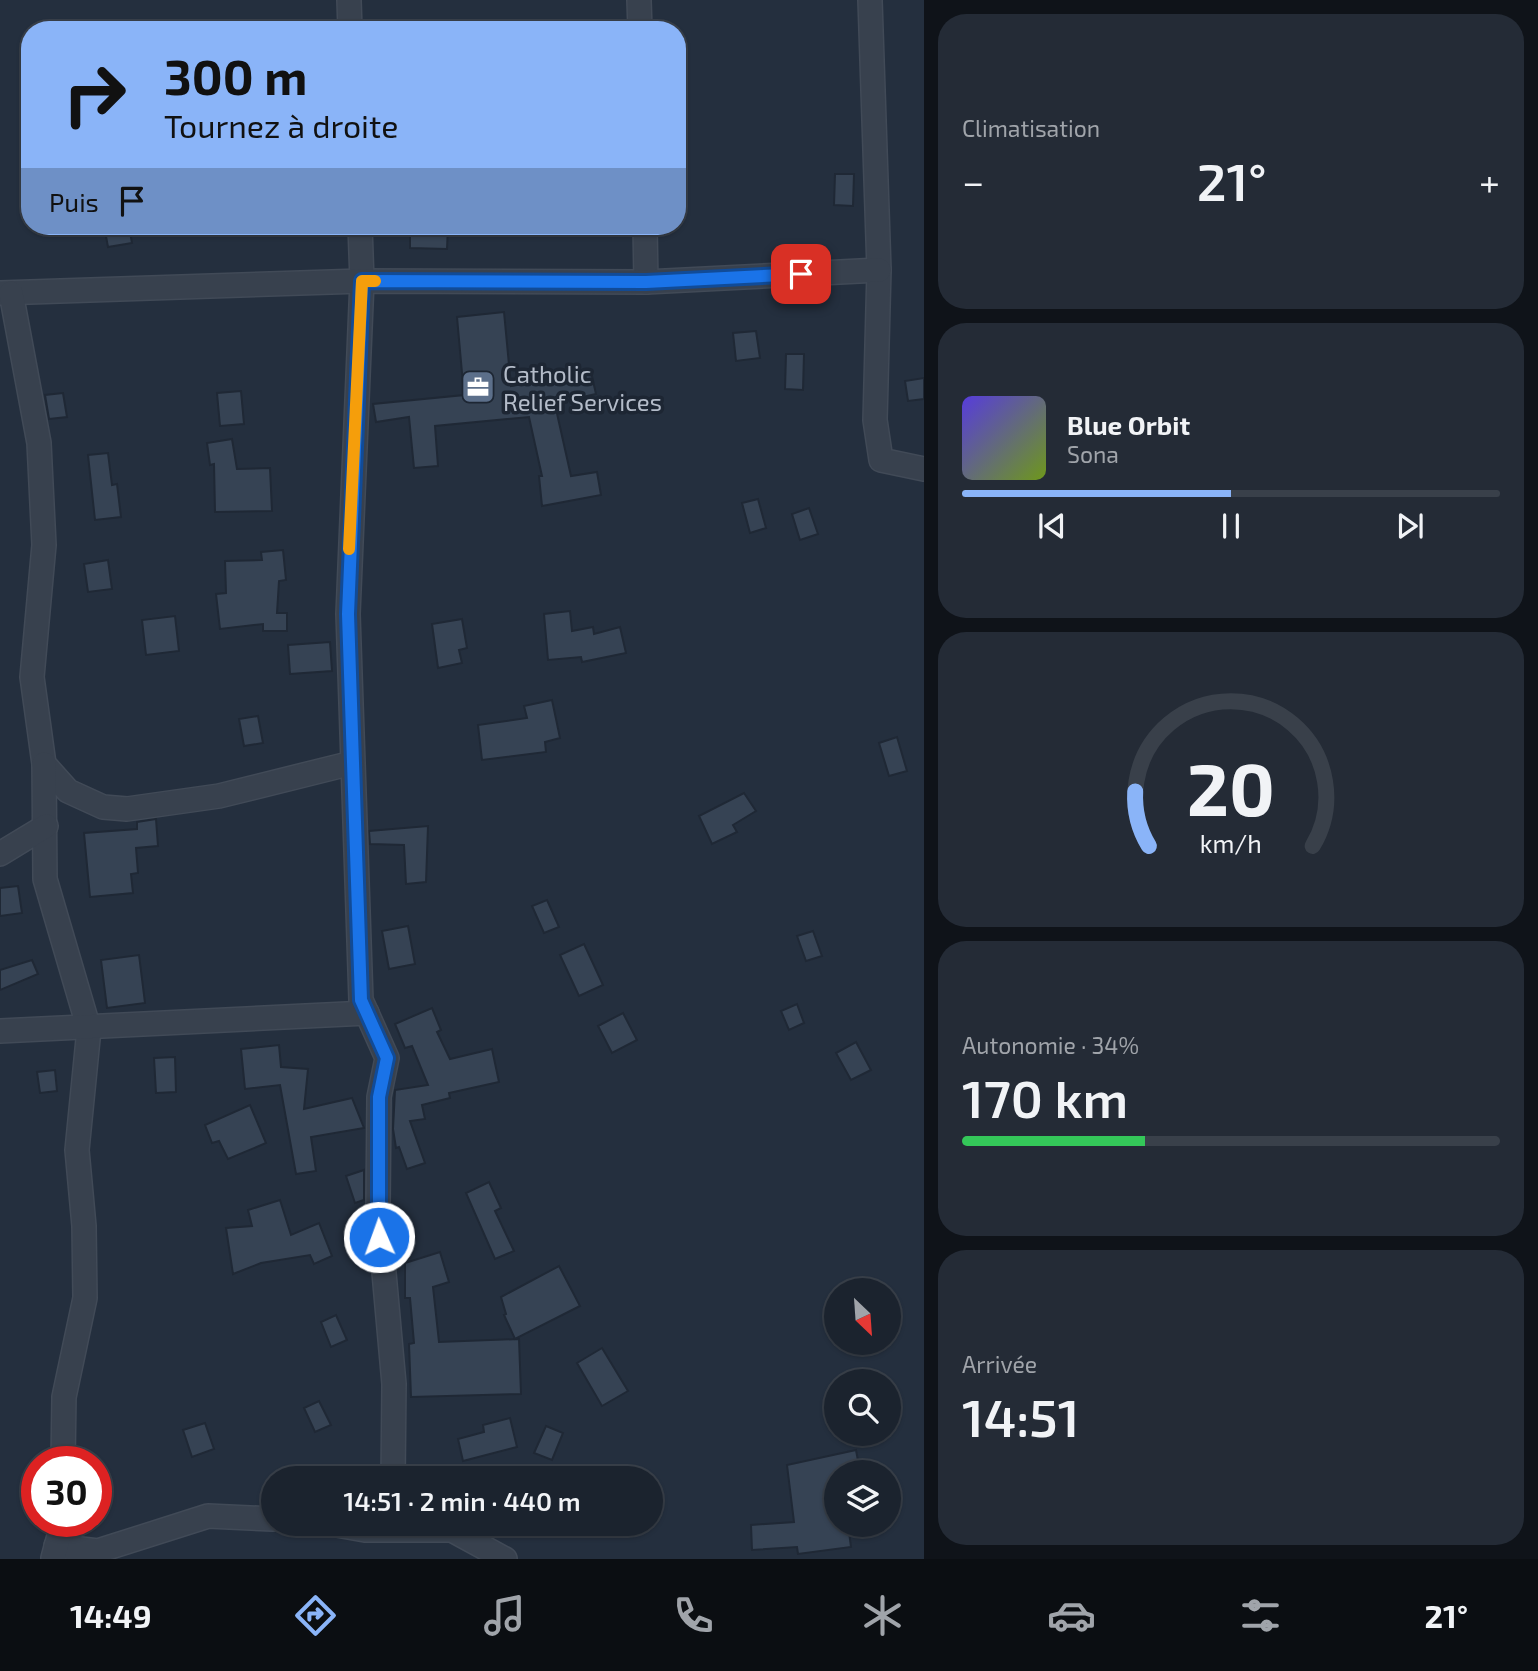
<!DOCTYPE html>
<html lang="fr">
<meta charset="utf-8">
<style>
:root{--surface:#1b232e;--page:#242b36;--text:#f1f3f6;--muted:#a0a4aa;--line:#39404a;--accent:#8ab4f8}
body{margin:0;font-family:"Exo 2",sans-serif;background:var(--page);color:var(--text);height:100vh;display:flex;flex-direction:column;font-size:26px;white-space:nowrap}
*{box-sizing:border-box;margin:0}
p{font-size:23px;color:var(--muted)}
.icon{flex:none;width:38px;height:38px;fill:none;stroke:currentColor;stroke-width:2;stroke-linecap:round;stroke-linejoin:round}
.map{position:relative;flex:1;overflow:hidden}
.drawer{display:flex;flex-direction:column;gap:14px;padding:14px;background:#0f1319;width:614px}
.drawer>*{flex:none}
.banner{position:absolute;left:21px;top:21px;width:665px;height:214px;border-radius:28px;box-shadow:0 2px 5px #0004,0 0 0 2px var(--line);background:#8ab4f8;color:#111;overflow:hidden}
.needle{width:46px;rotate:155deg}
.controls{position:absolute;left:824px;top:1278px;display:grid;gap:14px}
.controls a{display:grid;place-items:center;width:77px;height:77px;border-radius:50%;background:var(--surface);box-shadow:0 2px 5px #0004,0 0 0 2px var(--line);font-size:35px}
.speed{position:absolute;left:21px;top:1446px;display:flex;gap:14px;font-size:35px;font-weight:700;text-align:center}
.speed>*{display:grid;place-content:center;width:91px;height:91px;border-radius:50%;background:var(--surface);box-shadow:0 2px 5px #0004,0 0 0 2px var(--line);line-height:1}
.speed .limit{border:10px solid #d22;background:#fff;color:#111}
.pin{position:absolute;display:grid;place-items:center;width:60px;height:60px;color:#fff;margin:-30px;border-radius:14px;box-shadow:0 4px 10px #0006}
.me{position:absolute;width:77px;margin:-38px;rotate:358deg;stroke-linejoin:round;filter:drop-shadow(0 0 5px #0008)}
.turn{display:flex;align-items:center;gap:24px;height:147px;padding:0 28px;font-size:32px}
.turn .icon{width:91px;height:91px;stroke-width:2.5}
.turn b{display:block;font-size:49px;line-height:60px}
.then{display:flex;align-items:center;height:66px;padding:0 28px;background:#0003;gap:14px;font-size:26px}
.big{font-size:52px;font-weight:600;line-height:1.1}
.drawer .tile{flex:1;display:flex;flex-direction:column;justify-content:center;gap:10px;min-width:0;padding:0 24px;border-radius:28px;background:var(--page)}
.drawer .dial{align-items:center;gap:0}
.dial svg{height:182px;overflow:visible;fill:none;stroke:var(--line);stroke-width:7;stroke-linecap:round;text-anchor:middle}
.dial text{fill:var(--text);stroke:none}
.song{display:flex;align-items:center;gap:21px}
.cover{width:84px;height:84px;border-radius:10px;background:linear-gradient(135deg,hsl(250 70% 55%),hsl(80 70% 35%))}
.played{height:7px;border-radius:4px;background:linear-gradient(90deg,var(--accent) 50%,var(--line) 50%)}
.keys{display:flex;justify-content:space-around;direction:ltr}
.heat{display:flex;justify-content:space-between;align-items:center;font-size:38px;direction:ltr}
.charge{height:10px;border-radius:5px;background:linear-gradient(90deg,#34c759 34%,var(--line) 0)}
.trip{position:absolute;left:261px;top:1466px;width:402px;height:70px;border-radius:35px;background:var(--surface);box-shadow:0 2px 5px #0004,0 0 0 2px var(--line);font-weight:600;line-height:70px;text-align:center}
.tabs{display:flex;height:112px;justify-content:space-around;align-items:center;background:#0b0e12;color:var(--muted)}
.tabs .icon{width:49px;height:49px}
.tabs .selected{color:var(--accent)}
.tabs b{font-size:32px;color:var(--text)}
main{display:flex;flex:1;min-height:0}
.map>svg:first-child{display:block}
</style>
<main>
<div class="map">
<svg width="924" height="1559" viewBox="0 0 924 1559">
<rect width="100%" height="100%" fill="#242f3e"/>
<g fill="#364354" stroke="#1f2835" stroke-width="2">
<polygon points="835,174 854,174 853,206 834,205"/>
<polygon points="104,226 129,226 132,243 108,247"/>
<polygon points="410,226 448,226 447,249 410,248"/>
<polygon points="504,312 511,386 591,372 596,394 560,402 562,408 556,409 571,476 597,472 601,495 542,506 539,476 542,476 529,417 435,426 438,466 414,468 409,417 376,422 373,404 464,395 457,317"/>
<polygon points="756,331 760,358 736,361 733,333"/>
<polygon points="786,354 804,354 803,390 785,389"/>
<polygon points="924,378 924,399 908,401 905,381"/>
<polygon points="241,391 244,424 220,426 217,393"/>
<polygon points="63,393 67,417 49,419 45,395"/>
<polygon points="232,439 237,469 270,468 272,511 215,512 214,464 210,465 207,443"/>
<polygon points="108,453 112,485 117,484 121,517 95,520 88,455"/>
<polygon points="758,499 766,528 750,533 742,503"/>
<polygon points="809,508 818,534 800,540 792,514"/>
<polygon points="283,550 286,580 279,581 277,613 287,613 287,631 263,631 263,624 220,629 216,594 226,593 225,561 262,560 261,552"/>
<polygon points="108,560 112,589 88,592 84,564"/>
<polygon points="570,611 572,631 593,627 594,634 620,627 626,653 582,662 581,657 548,660 544,614"/>
<polygon points="175,616 179,651 146,655 142,620"/>
<polygon points="462,619 467,648 459,650 462,663 438,668 432,624"/>
<polygon points="330,642 332,671 290,674 288,645"/>
<polygon points="552,700 560,738 545,742 546,752 482,760 478,725 527,718 524,706"/>
<polygon points="258,716 263,743 244,746 239,719"/>
<polygon points="897,737 907,771 889,776 879,743"/>
<polygon points="744,793 756,811 733,825 737,832 712,844 699,816"/>
<polygon points="156,819 158,846 136,848 138,873 131,874 133,893 90,897 84,833 137,829 137,822"/>
<polygon points="428,826 426,882 406,884 404,845 370,844 369,831"/>
<polygon points="18,886 22,913 0,916 0,888"/>
<polygon points="547,900 559,927 544,933 532,906"/>
<polygon points="408,926 415,964 389,969 382,931"/>
<polygon points="813,931 822,956 806,961 797,936"/>
<polygon points="584,944 603,985 579,996 560,955"/>
<polygon points="139,955 145,1003 107,1008 101,960"/>
<polygon points="32,960 38,974 0,990 0,970"/>
<polygon points="797,1004 804,1023 789,1030 781,1011"/>
<polygon points="432,1008 441,1030 437,1032 450,1059 492,1049 499,1082 449,1093 450,1098 422,1105 425,1119 410,1121 425,1163 407,1169 399,1147 396,1148 393,1129 395,1090 428,1085 412,1046 405,1048 395,1024"/>
<polygon points="623,1013 637,1040 612,1053 598,1026"/>
<polygon points="856,1042 871,1070 851,1080 836,1053"/>
<polygon points="279,1045 281,1067 308,1069 304,1109 352,1098 364,1128 311,1137 316,1171 296,1174 280,1085 245,1089 241,1049"/>
<polygon points="175,1057 176,1092 156,1093 154,1058"/>
<polygon points="55,1070 57,1091 40,1093 37,1072"/>
<polygon points="250,1105 266,1143 228,1159 219,1141 212,1143 205,1125"/>
<polygon points="364,1170 364,1200 355,1203 346,1176"/>
<polygon points="489,1182 501,1208 495,1211 514,1251 495,1259 466,1193"/>
<polygon points="280,1200 291,1235 319,1223 332,1256 314,1264 310,1255 261,1263 233,1274 226,1228 252,1226 248,1210"/>
<polygon points="405,1233 409,1258 397,1260 395,1235"/>
<polygon points="440,1252 449,1282 433,1287 439,1342 519,1339 521,1394 411,1397 409,1344 414,1343 410,1298 405,1298 405,1263"/>
<polygon points="559,1266 580,1306 515,1339 504,1315 506,1314 501,1297"/>
<polygon points="336,1315 347,1340 331,1347 321,1322"/>
<polygon points="602,1348 628,1391 602,1406 577,1363"/>
<polygon points="319,1401 331,1425 315,1432 304,1408"/>
<polygon points="510,1418 517,1447 463,1461 458,1439 484,1432 483,1425"/>
<polygon points="205,1423 214,1449 192,1457 183,1430"/>
<polygon points="546,1426 563,1433 552,1460 534,1453"/>
<polygon points="856,1450 859,1466 836,1471 836,1524 848,1524 851,1547 798,1554 797,1547 752,1550 751,1525 794,1522 787,1465"/>
</g>
<g fill="none" stroke-linecap="round" stroke-linejoin="round">
<defs>
<g id="minor">
<polyline points="349,0 350,30"/>
<polyline points="639,0 640,30"/>
<polyline points="870,0 879,270 875,420 881,460 924,469"/>
<polyline points="360,226 362,281 348,614 361,1000 387,1058 379,1097 378,1206 394,1384 393,1479"/>
<polyline points="645,226 646,282"/>
<polyline points="0,293 362,281 646,282 879,270"/>
<polyline points="11,293 39,443 44,545 32,677 44,764 68,791 103,807 127,809 219,796 352,763"/>
<polyline points="44,764 45,879 89,1029 77,1150 84,1226 85,1298 64,1397 63,1461"/>
<polyline points="0,854 46,826"/>
<polyline points="0,1031 367,1013"/>
<polyline points="331,1524 365,1530 452,1530 505,1559"/>
<polyline points="56,1546 98,1551 208,1516 273,1519"/>
<polyline points="53,1558 63,1521"/>
</g>
</defs>
<use href="#minor" stroke="#414a57" stroke-width="26"/>
<use href="#minor" stroke="#38414e" stroke-width="23"/>
</g>
<g fill="none" stroke-linecap="round" stroke-linejoin="round">
<defs>
<polyline id="route" points="379,1237 379,1097 387,1058 361,1000 348,614 362,281 646,282 801,274"/>
</defs>
<use href="#route" stroke="#114b97" stroke-width="18"/>
<use href="#route" stroke="#1a73e8" stroke-width="12"/>
<polyline stroke="#f59e0b" stroke-width="12" points="349,549 362,281 375,281"/>
</g>
<defs>
<symbol id="office-square" viewBox="-11 -11 22 22"><rect x="-9" y="-9" width="18" height="18" rx="4" fill="#5c6f8a" stroke="#1d2633"/><path d="M-6-3h4V-5.5h4V-3h4V5H-6ZM-1-4.5V-3h2v-1.5ZM-6 0V1H6V0Z" fill="#fff"/></symbol>
</defs>
<g fill-rule="evenodd">
<use href="#office-square" x="459" y="368" width="38" height="38"/>
</g>
<g text-anchor="middle" dominant-baseline="central" stroke-width="7" stroke-linejoin="round" paint-order="stroke">
<g font-size="24" fill="#b4bcc9" stroke="#1d2633" text-anchor="start">
<text x="503" y="373">Catholic<tspan x="503" dy="28">Relief Services</tspan></text>
</g>
</g>
</svg>
<div class="controls">
<a><svg class="needle" viewBox="-14 -14 28 28"><path d="M0-13l5 13h-10z" fill="#e53935"/><path d="M0 13l5-13h-10z" fill="#a0a4aa"/></svg></a>
<a><svg class="icon" aria-label="search" viewBox="0 0 24 24"><circle cx="10" cy="10" r="6"/><path d="M15 15l6 6"/></svg></a>
<a><svg class="icon" aria-label="layers" viewBox="0 0 24 24"><path d="M12 4l9 5-9 5-9-5zM3 14l9 5 9-5"/></svg></a>
</div>
<div class="speed"><div class="limit">30</div></div>
<div class="pin" style="left:801px;top:274px;background:#d93025"><svg class="icon" aria-label="arrive" viewBox="0 0 24 24"><path d="M6 21V4h12l-3 4 3 4H6"/></svg></div>
<svg class="me" style="left:379px;top:1237px" viewBox="-20 -20 40 40"><circle r="17" fill="#1a73e8" stroke="#fff" stroke-width="3"/><path d="M0-11L8 9 0 5-8 9z" fill="#fff"/></svg>
<div class="trip">14:51 · 2 min · 440 m</div>
<div class="banner">
<div class="turn"><svg class="icon" aria-label="right" viewBox="0 0 24 24"><path d="M7 20v-9h11M14 6l5 5-5 5"/></svg><div><b>300 m</b>Tournez à droite</div></div>
<div class="then">Puis<svg class="icon" aria-label="arrive" viewBox="0 0 24 24"><path d="M6 21V4h12l-3 4 3 4H6"/></svg></div>
</div>
</div>
<section class="drawer">
<div class="tile"><p>Climatisation</p>
<div class="heat"><a>−</a><b class="big">21°</b><a>+</a></div>
</div>
<div class="tile">
<div class="song"><i class="cover"></i><div><b>Blue Orbit</b><p>Sona</p></div></div>
<div class="played"></div>
<div class="keys"><svg class="icon" aria-label="previous" viewBox="0 0 24 24"><path d="M18 5L8 12l10 7zM5 5v14"/></svg><svg class="icon" aria-label="pause" viewBox="0 0 24 24"><path d="M8 5v14M16 5v14"/></svg><svg class="icon" aria-label="next" viewBox="0 0 24 24"><path d="M6 5l10 7-10 7zM19 5v14"/></svg></div>
</div>
<div class="tile dial"><svg viewBox="0 0 100 80">
<path d="M14 69A42 42 0 1 1 86 69"/>
<path d="M14 69A42 42 0 0 1 8 45" stroke="#8ab4f8"/>
<text x="50" y="56" font-size="32" font-weight="700">20</text>
<text x="50" y="72" font-size="11">km/h</text>
</svg></div>
<div class="tile"><p>Autonomie · 34%</p><b class="big">170 km</b><div class="charge"></div></div>
<div class="tile"><p>Arrivée</p><b class="big">14:51</b></div>
</section>
</main>
<nav class="tabs">
<b>14:49</b>
<svg class="icon selected" aria-label="directions" viewBox="0 0 24 24"><path d="M12 3l9 9-9 9-9-9zM9 14v-3h6M13 9l2 2-2 2"/></svg>
<svg class="icon" aria-label="music" viewBox="0 0 24 24"><path d="M9 18V5l10-2v13"/><circle cx="6" cy="18" r="3"/><circle cx="16" cy="16" r="3"/></svg>
<svg class="icon" aria-label="phone" viewBox="0 0 24 24"><path d="M5 4h4l2 5-3 2q2 4 5 5l2-3 5 2v4C11 20 4 13 5 4z"/></svg>
<svg class="icon" aria-label="climate" viewBox="0 0 24 24"><path d="M12 3v18M4 7l16 10M4 17L20 7"/></svg>
<svg class="icon" aria-label="car" viewBox="0 0 24 24"><path d="M5 17H2v-5l4-1 3-4h7l3 4 3 1v5h-3M9 17h6M6 11h13"/><circle cx="7" cy="17" r="2"/><circle cx="17" cy="17" r="2"/></svg>
<svg class="icon" aria-label="filters" viewBox="0 0 24 24"><path d="M4 7h16M4 17h16"/><circle cx="9" cy="7" r="2"/><circle cx="15" cy="17" r="2"/></svg>
<b>21°</b>
</nav>
